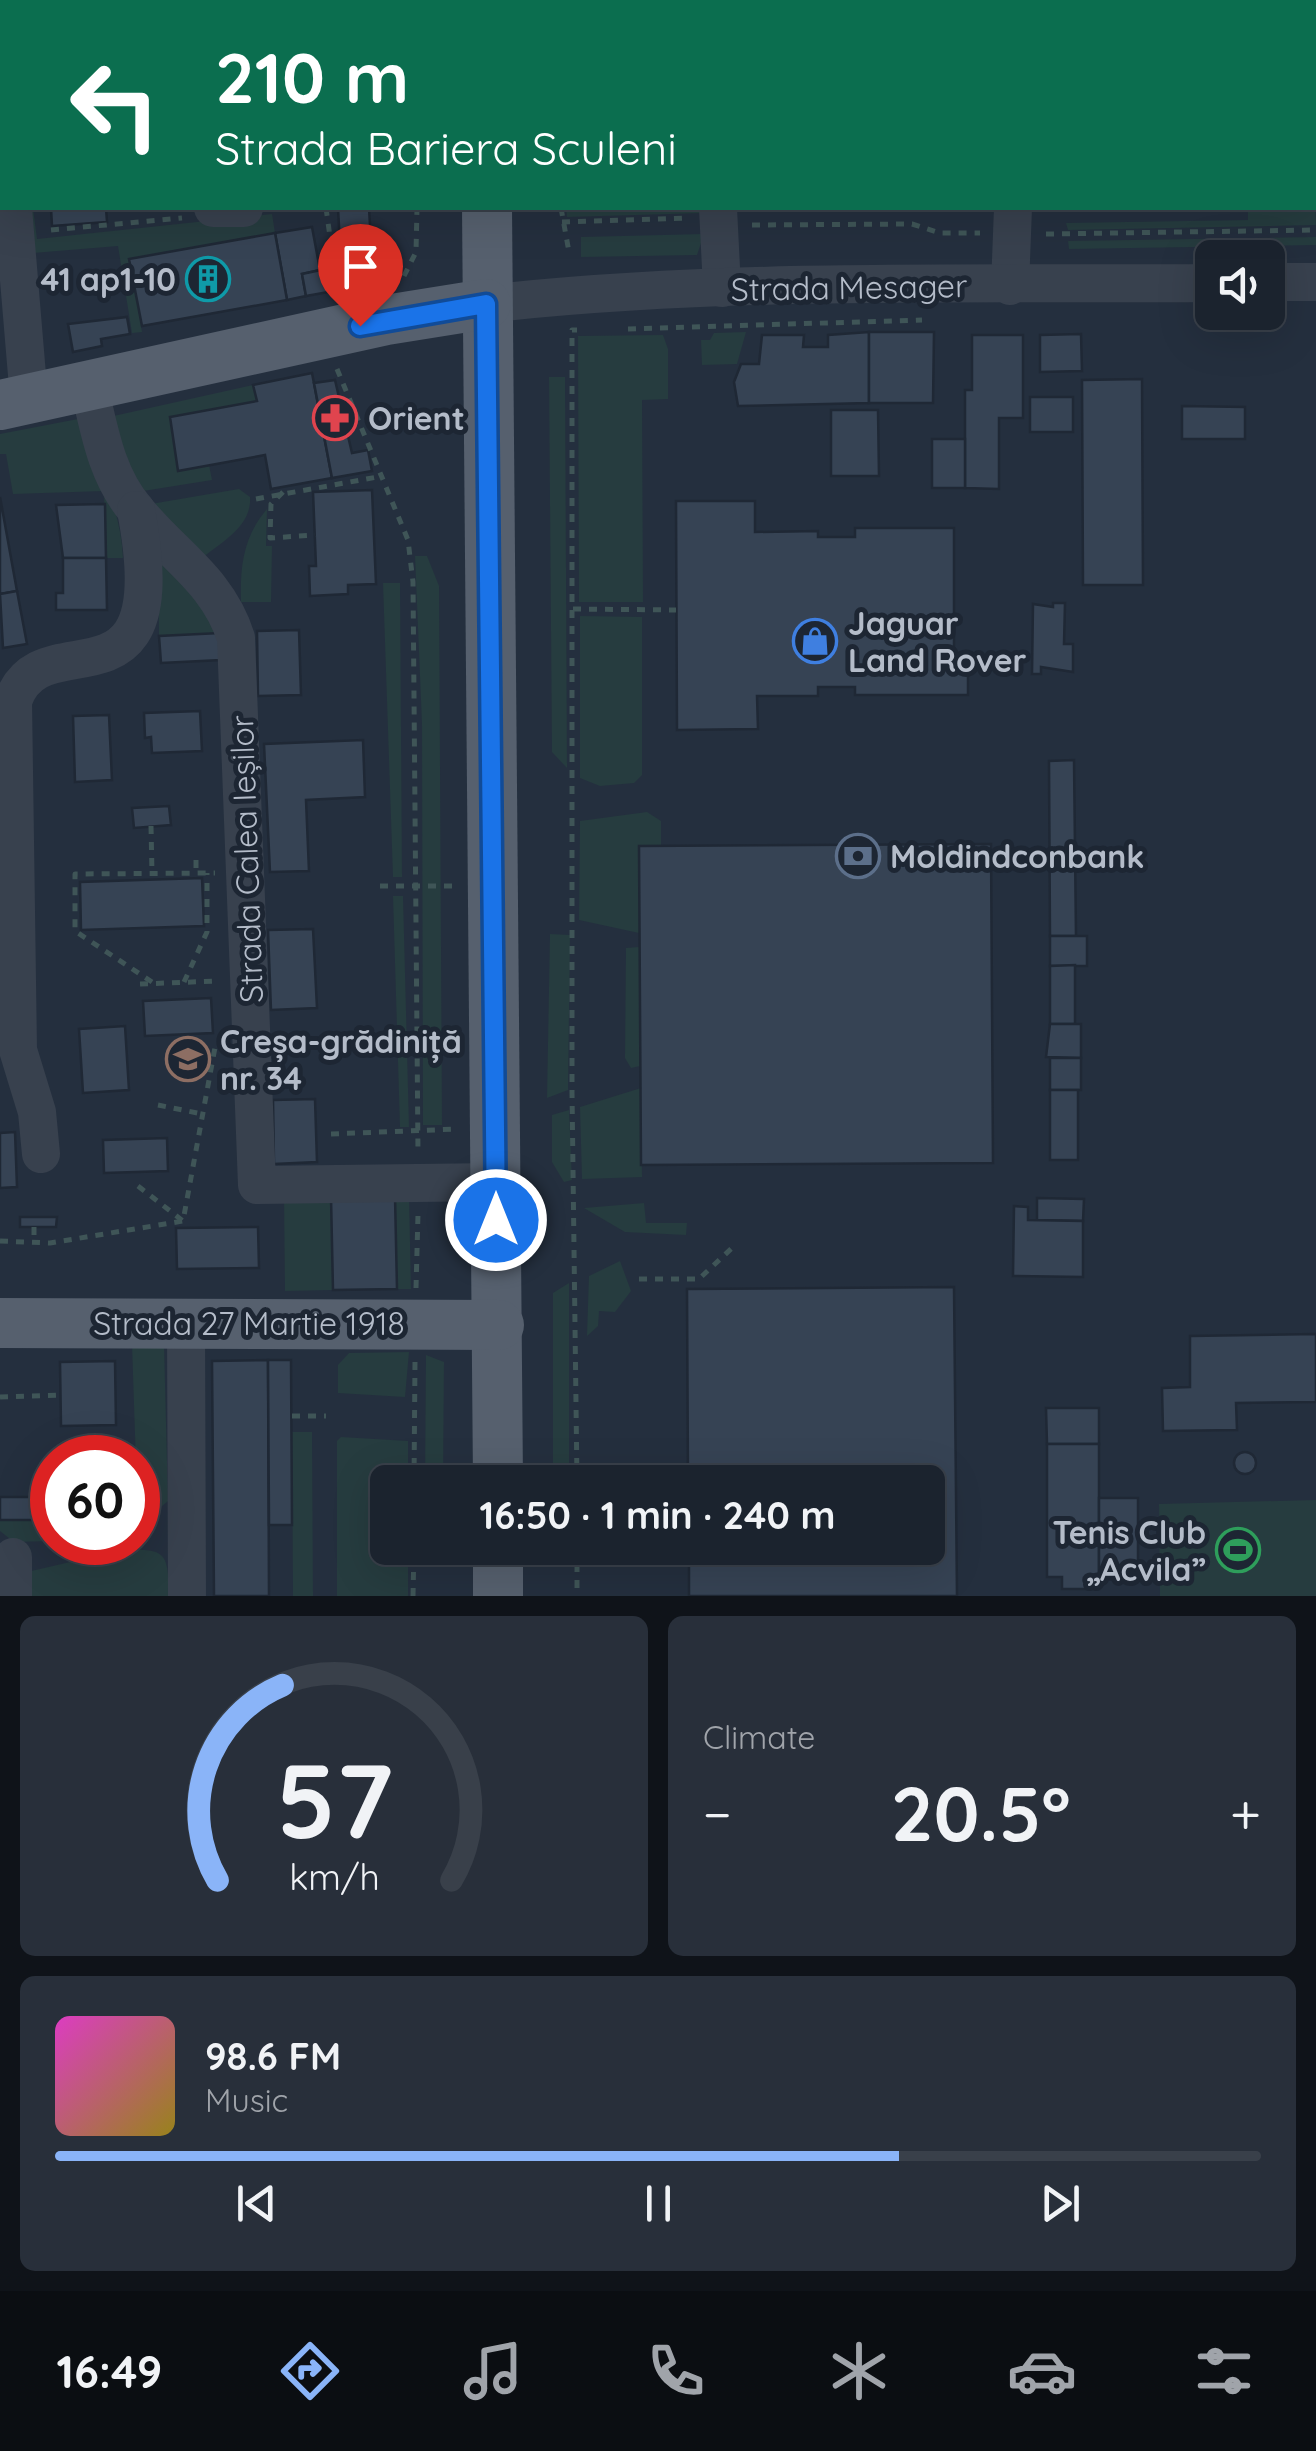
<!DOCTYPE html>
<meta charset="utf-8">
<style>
:root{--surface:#1b232e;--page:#282f3a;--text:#f1f3f6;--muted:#a0a4aa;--line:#39404a;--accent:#8ab4f8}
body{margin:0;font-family:Quicksand,sans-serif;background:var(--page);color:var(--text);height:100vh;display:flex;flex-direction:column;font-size:38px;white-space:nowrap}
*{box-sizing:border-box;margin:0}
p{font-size:32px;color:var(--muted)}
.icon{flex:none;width:55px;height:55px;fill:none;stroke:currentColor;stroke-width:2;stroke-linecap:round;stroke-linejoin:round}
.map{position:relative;height:1596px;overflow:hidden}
.sheet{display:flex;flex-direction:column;gap:20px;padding:20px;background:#0f1319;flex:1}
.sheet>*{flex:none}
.banner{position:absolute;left:0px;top:0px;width:1318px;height:210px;box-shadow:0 10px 40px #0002,0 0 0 2px var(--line);background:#0b6e4f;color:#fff;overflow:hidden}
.tools{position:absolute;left:1195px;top:240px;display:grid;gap:20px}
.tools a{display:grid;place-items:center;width:90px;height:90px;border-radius:15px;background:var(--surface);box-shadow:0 10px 40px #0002,0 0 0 2px var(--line);font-size:50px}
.speed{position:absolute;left:30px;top:1435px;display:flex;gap:20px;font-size:50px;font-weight:700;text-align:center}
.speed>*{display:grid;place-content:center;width:130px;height:130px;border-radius:50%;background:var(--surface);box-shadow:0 10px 40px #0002,0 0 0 2px var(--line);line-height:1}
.speed .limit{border:15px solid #d22;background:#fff;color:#111}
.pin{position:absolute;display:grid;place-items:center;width:85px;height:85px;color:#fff;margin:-102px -42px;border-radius:50% 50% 50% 0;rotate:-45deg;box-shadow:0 0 10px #0007}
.pin .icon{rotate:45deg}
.me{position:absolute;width:110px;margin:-55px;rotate:0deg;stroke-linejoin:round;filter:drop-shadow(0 0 8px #0008)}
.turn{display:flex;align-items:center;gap:35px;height:210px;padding:0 50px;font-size:45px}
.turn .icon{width:130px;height:130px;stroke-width:2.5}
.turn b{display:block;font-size:70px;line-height:85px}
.big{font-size:75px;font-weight:700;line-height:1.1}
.sheet .tile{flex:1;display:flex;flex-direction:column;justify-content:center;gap:15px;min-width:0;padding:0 35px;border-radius:15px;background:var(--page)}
.sheet .dial{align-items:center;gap:0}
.dial svg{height:260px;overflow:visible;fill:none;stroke:var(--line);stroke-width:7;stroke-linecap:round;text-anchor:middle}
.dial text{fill:var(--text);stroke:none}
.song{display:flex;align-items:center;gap:30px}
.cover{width:120px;height:120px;border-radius:15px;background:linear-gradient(135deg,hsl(310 70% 55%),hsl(50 70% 35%))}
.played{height:10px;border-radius:5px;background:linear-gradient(90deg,var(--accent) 70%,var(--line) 70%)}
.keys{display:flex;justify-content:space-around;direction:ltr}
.heat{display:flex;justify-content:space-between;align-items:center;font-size:55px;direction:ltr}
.sheet .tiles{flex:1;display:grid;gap:20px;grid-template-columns:1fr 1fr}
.tile:last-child{grid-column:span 2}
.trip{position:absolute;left:370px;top:1465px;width:575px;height:100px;border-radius:15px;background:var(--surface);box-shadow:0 10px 40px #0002,0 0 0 2px var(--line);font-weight:700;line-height:100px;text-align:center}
.tab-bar{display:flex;height:160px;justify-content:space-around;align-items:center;background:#0b0e12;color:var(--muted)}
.tab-bar .icon{width:70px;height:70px}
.tab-bar .current{color:var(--accent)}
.tab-bar b{font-size:45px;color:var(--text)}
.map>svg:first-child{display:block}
</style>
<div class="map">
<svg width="1316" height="1596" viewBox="0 0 1316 1596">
<rect width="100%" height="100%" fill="#242f3e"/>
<g fill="#263c3f">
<polygon points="1315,190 1316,225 1068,230 1066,223 1248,220 1248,208 1315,208"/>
<polygon points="26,208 33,208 37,239 272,214 275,233 130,259 142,332 132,333 118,246 33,253"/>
<polygon points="566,208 705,208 705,213 567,217"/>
<polygon points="704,234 697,255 581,257 581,237"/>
<polygon points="1316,237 1316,245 1069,249 1068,241"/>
<polygon points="746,332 737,364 702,365 701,340 710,340 714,333"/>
<polygon points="663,335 668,349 668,399 642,400 643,602 579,602 578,336"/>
<polygon points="549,377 565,377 567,768 552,752"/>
<polygon points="253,385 257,401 170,417 178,471 209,465 212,480 137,492 109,417"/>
<path d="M78 419C98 464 121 509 123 558H106L104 491 13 494 6 454H0V434Z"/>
<path d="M239 489 250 497C252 527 221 542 201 559L145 505Z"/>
<path d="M267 509 266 546H272L271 602H241C240 567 243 537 267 509Z"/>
<polygon points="158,543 224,633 159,636"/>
<polygon points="415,556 427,556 439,586 442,1125 423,1125 422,724"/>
<polygon points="383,583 400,583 402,877 393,877"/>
<polygon points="580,616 642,617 642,775 634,783 600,786 580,778"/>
<polygon points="647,812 661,821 661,845 639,846 639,933 579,920 580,821"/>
<polygon points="393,896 403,896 409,1127 400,1127"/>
<polygon points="550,934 570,935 568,1090 547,1098"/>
<polygon points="639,947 640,1066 631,1068 625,1058 626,948"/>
<polygon points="641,1088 642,1177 582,1179 580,1107"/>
<polygon points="569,1110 572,1180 564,1182 552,1162 552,1115"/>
<polygon points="395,1196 409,1196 411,1289 397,1289"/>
<polygon points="331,1197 333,1290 285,1291 284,1198"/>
<polygon points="644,1203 646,1223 687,1223 686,1235 625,1232 584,1208"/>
<polygon points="620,1261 631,1291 615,1312 599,1311 598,1326 587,1336 589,1276"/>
<polygon points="569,1283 569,1482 553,1482 553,1293"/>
<polygon points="132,1344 164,1344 168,1501 138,1526"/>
<polygon points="409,1352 405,1397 338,1393 338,1365 349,1353"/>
<polygon points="426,1355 444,1362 443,1482 425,1482"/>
<polygon points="292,1432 312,1432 313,1596 293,1596"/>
<polygon points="341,1437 408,1441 408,1482 388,1482 388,1548 408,1548 408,1596 337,1596 337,1441"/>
<polygon points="1316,1500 1316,1596 1160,1596 1159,1504"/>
<polygon points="0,1520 52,1520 52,1541 14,1542 0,1531"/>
<path d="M122 1550C166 1549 168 1551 169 1596H27V1572Z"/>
</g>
<g fill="#364354" stroke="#1f2835" stroke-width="2.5">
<polygon points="1316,0 1316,132 1315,2 1237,2"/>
<polygon points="51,208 106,208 107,222 52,226"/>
<polygon points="338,208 369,208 371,242 340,244"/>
<polygon points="312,227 320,270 302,274 306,296 287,300 275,233"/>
<polygon points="275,233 287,300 142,326 129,259"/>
<polygon points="330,268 334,291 306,296 302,274"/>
<polygon points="127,317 130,334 101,339 102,346 73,352 68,324"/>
<polygon points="869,332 869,403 738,406 734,382 741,364 759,364 762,335 804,335 803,347 828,347 828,335"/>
<polygon points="869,332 934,332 933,403 869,403"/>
<polygon points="1081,334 1082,371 1040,372 1040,335"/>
<polygon points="972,335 1023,335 1023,418 999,418 999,489 965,488 965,390 972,390"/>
<polygon points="312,373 332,478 271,489 265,455 178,471 170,417 257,401 253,385"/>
<polygon points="1142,379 1143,585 1083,585 1082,380"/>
<polygon points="335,380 352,453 368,450 372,471 332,478 314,383"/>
<rect x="1030" y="397" width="43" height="35"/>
<polygon points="1182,406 1245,407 1245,439 1182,439"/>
<polygon points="831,410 878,410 879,476 831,476"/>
<rect x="932" y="439" width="33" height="49"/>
<polygon points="372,490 376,584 348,585 348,594 310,596 309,566 316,566 313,492"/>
<polygon points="0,497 17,591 0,594"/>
<polygon points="676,501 755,501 755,532 818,531 818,537 855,537 855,528 954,528 954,672 968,672 968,695 855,695 855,687 818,687 818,696 757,696 758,729 677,730"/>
<polygon points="105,504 106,558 63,558 56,505"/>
<polygon points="63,558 106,558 107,610 56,610 56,593 63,593"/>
<polygon points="17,591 27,644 3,648 0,594"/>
<polygon points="1053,603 1065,603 1064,644 1073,644 1073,672 1041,667 1041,674 1032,674 1033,604 1053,607"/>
<polygon points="299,630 301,695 258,696 257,631"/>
<polygon points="220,633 221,660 161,663 159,636"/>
<polygon points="200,711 202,751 152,753 151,737 145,738 144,713"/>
<polygon points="109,715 112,780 75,782 73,716"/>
<polygon points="363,740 365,797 306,800 309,871 270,872 264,744"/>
<polygon points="1074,760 1076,936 1050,936 1049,761"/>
<polygon points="169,806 171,825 134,828 132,808"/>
<polygon points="991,844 993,1163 641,1165 639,846"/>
<polygon points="202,878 204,926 81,930 80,882"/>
<polygon points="313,929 317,1008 271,1010 268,930"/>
<rect x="1050" y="936" width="37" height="30"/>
<polygon points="1075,965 1075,1024 1050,1024 1050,966"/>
<polygon points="211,998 213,1033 145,1036 143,1001"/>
<polygon points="1050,1024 1081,1024 1081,1058 1046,1057"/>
<polygon points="125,1026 129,1090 83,1093 79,1029"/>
<rect x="1050" y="1058" width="31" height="32"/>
<rect x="1050" y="1090" width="28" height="70"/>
<polygon points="315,1099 317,1162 274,1164 273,1100"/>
<polygon points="15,1132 17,1187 0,1188 0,1133"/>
<polygon points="167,1138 168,1171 104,1173 103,1140"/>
<polygon points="395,1196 397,1289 333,1290 331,1197"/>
<polygon points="1037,1198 1084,1199 1083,1221 1037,1220"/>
<polygon points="1014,1206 1028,1207 1028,1220 1083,1221 1083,1277 1013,1276"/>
<polygon points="20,1217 57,1217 56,1227 20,1227"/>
<polygon points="258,1227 259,1268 177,1269 176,1228"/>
<polygon points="954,1287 957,1596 689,1596 689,1548 928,1548 928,1482 688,1482 687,1289"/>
<polygon points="1316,1334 1316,1402 1236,1403 1237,1430 1163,1431 1162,1388 1190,1387 1190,1336"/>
<polygon points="268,1360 269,1596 214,1596 212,1361"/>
<polygon points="268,1360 291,1360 292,1525 269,1525"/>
<polygon points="115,1361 116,1425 61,1426 60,1362"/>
<polygon points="1046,1408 1099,1408 1099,1444 1047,1444"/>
<polygon points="1047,1444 1099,1444 1099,1589 1062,1589 1062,1577 1047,1577"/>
<circle cx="1245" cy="1463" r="11"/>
<rect x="0" y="1497" width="52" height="23"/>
<rect x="1099" y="1498" width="39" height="75"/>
</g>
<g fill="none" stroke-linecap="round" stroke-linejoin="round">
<g stroke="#3f5557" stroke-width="5" stroke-dasharray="8 8" stroke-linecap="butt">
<polyline points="67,0 68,2"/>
<polyline points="402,0 402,2"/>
<polyline points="553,0 553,2"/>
<polyline points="326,208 332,251 354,286"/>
<polyline points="561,208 569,252"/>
<polyline points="562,222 689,218"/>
<polyline points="752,225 912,224 940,233 980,233"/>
<polyline points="51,230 182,218"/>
<polyline points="1046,234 1316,230"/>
<polyline points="404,276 416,252 417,208"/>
<polyline points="1223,315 1257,314"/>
<polyline points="628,329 922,320"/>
<polyline points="337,369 408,540 413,582 418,1153"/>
<polyline points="283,492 271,504 270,538 315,535"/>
<polyline points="256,499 383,476"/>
<polyline points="573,609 676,610"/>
<polyline points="151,826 152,873"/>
<polyline points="196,860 196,873"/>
<polyline points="380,886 452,886"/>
<polyline points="152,982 75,931 75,874 215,873"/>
<polyline points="184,982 207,932 207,873"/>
<polyline points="140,984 217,981"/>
<polyline points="158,1105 202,1114"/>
<polyline points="331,1134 458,1129"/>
<polyline points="138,1186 183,1221"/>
<polyline points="34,1227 34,1243"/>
<polyline points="0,1241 50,1243 183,1221 216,1042"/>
<polyline points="639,1279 699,1279 733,1247"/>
<polyline points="416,1288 418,1214"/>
<polyline points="0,1397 61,1395"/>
<polyline points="292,1416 326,1416"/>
<polyline points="414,1482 415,1361"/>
<polyline points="577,1482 572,1092 572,330 577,330"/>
<polyline points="577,1548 577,1596"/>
<polyline points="413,1596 414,1548"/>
</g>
<g stroke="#38414e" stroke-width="38">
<polyline points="171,0 178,0"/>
<polyline points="289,0 290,2"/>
<polyline points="661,0 662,2"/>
<polyline points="1086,2 1090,0"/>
<polyline points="0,66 2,94"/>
<polyline points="13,208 29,399"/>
<polyline points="213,208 244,208"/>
<polyline points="718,208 722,288"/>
<polyline points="1268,282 1316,282"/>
<polyline points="1010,286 1013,208"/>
<path d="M486 304C726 277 971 285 1212 283"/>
<path d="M89 386C99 429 106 475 136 510 172 555 218 580 236 638L257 1185 497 1182"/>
<path d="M41 1154 37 1112 18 1050 13 701C41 615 177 727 136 510"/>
<polyline points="186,1322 187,1596"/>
<polyline points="13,1557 13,1596"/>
</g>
<g stroke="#56606e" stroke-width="50">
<polyline points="478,0 478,2"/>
<polyline points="487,208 498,1482"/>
<polyline points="0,405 386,320 486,304"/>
<polyline points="0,1323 499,1325"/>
<polyline points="498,1596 498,1548"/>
</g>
</g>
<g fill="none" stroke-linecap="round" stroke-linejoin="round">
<defs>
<polyline id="route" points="360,326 486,304 496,1220"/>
</defs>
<use href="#route" stroke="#114b97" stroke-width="25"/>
<use href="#route" stroke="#1a73e8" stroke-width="18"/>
</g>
<defs>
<symbol id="building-ring" viewBox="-11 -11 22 22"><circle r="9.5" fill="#1d2633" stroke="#0f9aa8" stroke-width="1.5"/><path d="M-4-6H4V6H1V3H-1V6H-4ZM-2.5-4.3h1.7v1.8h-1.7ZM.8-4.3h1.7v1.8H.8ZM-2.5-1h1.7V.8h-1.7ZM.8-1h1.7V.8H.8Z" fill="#0f9aa8"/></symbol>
<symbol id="pharmacy-ring" viewBox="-11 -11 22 22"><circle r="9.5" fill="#1d2633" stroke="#e0444e" stroke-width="1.5"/><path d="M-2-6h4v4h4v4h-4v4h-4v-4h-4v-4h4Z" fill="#e0444e"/></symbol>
<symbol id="shop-ring" viewBox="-11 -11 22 22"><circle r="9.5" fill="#1d2633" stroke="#3f7fe0" stroke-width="1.5"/><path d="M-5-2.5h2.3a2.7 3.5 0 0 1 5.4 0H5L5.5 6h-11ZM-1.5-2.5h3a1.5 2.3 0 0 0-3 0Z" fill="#3f7fe0"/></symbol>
<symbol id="bank-ring" viewBox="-11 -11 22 22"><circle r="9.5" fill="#1d2633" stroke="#5c6f8a" stroke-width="1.5"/><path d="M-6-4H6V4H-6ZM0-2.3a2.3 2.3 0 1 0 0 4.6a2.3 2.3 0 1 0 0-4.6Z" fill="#5c6f8a"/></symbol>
<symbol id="school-ring" viewBox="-11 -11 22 22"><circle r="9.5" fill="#1d2633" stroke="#8d6e63" stroke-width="1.5"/><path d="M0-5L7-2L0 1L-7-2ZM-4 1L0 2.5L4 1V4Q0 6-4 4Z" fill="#8d6e63"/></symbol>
<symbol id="stadium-ring" viewBox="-11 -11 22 22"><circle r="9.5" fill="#1d2633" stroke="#2e9e5b" stroke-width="1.5"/><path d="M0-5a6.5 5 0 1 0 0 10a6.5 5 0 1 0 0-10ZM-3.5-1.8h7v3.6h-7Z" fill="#2e9e5b"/></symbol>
</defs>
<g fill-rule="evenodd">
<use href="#building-ring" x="183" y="254" width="50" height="50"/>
<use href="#pharmacy-ring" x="310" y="393" width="50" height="50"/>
<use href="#shop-ring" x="790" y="616" width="50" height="50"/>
<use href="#bank-ring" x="833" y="831" width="50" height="50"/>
<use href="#school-ring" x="163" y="1034" width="50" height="50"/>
<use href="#stadium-ring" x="1213" y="1525" width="50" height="50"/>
</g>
<g text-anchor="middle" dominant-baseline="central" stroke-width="10" stroke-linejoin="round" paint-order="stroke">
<g font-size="32" font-weight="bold" fill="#b4bcc9" stroke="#1d2633" text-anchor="start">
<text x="176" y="279" text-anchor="end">41 ap1-10</text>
<text x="368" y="418">Orient</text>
<text x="848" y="623">Jaguar<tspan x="848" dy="37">Land Rover</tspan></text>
<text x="890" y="856">Moldindconbank</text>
<text x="220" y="1041">Creșa-grădiniță<tspan x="220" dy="37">nr. 34</tspan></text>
<text x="1206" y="1532" text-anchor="end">Tenis Club<tspan x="1206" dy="37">„Acvila”</tspan></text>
</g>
<g font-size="32" fill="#b4bcc9" stroke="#1d2633">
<text transform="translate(849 287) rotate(-1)">Strada Mesager</text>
<text transform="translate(246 859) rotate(-92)">Strada Calea Ieșilor</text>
<text x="249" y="1323">Strada 27 Martie 1918</text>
</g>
</g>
</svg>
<div class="tools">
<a><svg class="icon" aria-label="sound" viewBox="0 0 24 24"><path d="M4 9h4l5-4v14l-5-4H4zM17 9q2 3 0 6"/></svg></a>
</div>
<div class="speed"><div class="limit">60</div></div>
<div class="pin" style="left:360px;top:326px;background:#d93025"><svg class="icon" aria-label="arrive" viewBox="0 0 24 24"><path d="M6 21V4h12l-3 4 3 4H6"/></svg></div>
<svg class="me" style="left:496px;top:1220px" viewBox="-20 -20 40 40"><circle r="17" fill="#1a73e8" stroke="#fff" stroke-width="3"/><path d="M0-11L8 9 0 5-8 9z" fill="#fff"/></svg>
<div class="trip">16:50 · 1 min · 240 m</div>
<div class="banner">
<div class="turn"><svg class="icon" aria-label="left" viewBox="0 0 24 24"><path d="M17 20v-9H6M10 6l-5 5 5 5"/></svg><div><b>210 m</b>Strada Bariera Sculeni</div></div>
</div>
</div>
<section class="sheet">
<div class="tiles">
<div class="tile dial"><svg viewBox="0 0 100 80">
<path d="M14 69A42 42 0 1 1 86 69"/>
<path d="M14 69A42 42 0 0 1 34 9" stroke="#8ab4f8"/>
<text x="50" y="56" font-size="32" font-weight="700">57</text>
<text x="50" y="72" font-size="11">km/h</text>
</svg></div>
<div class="tile"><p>Climate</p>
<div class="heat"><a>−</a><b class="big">20.5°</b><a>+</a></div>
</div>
<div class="tile">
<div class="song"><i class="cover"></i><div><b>98.6 FM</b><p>Music</p></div></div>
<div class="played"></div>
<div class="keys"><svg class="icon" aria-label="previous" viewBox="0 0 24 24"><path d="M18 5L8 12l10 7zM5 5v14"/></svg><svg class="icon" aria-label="pause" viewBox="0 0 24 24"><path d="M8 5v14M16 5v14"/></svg><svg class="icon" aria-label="next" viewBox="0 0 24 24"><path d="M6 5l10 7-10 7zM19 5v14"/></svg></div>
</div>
</div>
</section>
<nav class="tab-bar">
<b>16:49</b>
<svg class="icon current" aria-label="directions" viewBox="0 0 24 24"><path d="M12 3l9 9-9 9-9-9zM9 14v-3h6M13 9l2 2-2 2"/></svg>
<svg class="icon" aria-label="music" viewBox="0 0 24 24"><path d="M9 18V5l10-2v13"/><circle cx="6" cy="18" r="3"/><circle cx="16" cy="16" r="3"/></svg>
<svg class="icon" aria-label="phone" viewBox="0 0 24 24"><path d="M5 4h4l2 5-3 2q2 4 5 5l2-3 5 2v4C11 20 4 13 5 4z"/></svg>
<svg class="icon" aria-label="climate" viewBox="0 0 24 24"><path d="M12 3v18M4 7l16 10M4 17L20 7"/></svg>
<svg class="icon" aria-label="car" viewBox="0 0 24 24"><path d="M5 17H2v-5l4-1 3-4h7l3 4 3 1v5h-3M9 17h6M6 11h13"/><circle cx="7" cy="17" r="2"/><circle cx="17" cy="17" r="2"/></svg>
<svg class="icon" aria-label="filters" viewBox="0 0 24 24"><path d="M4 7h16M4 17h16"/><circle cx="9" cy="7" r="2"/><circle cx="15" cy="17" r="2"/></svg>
</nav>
